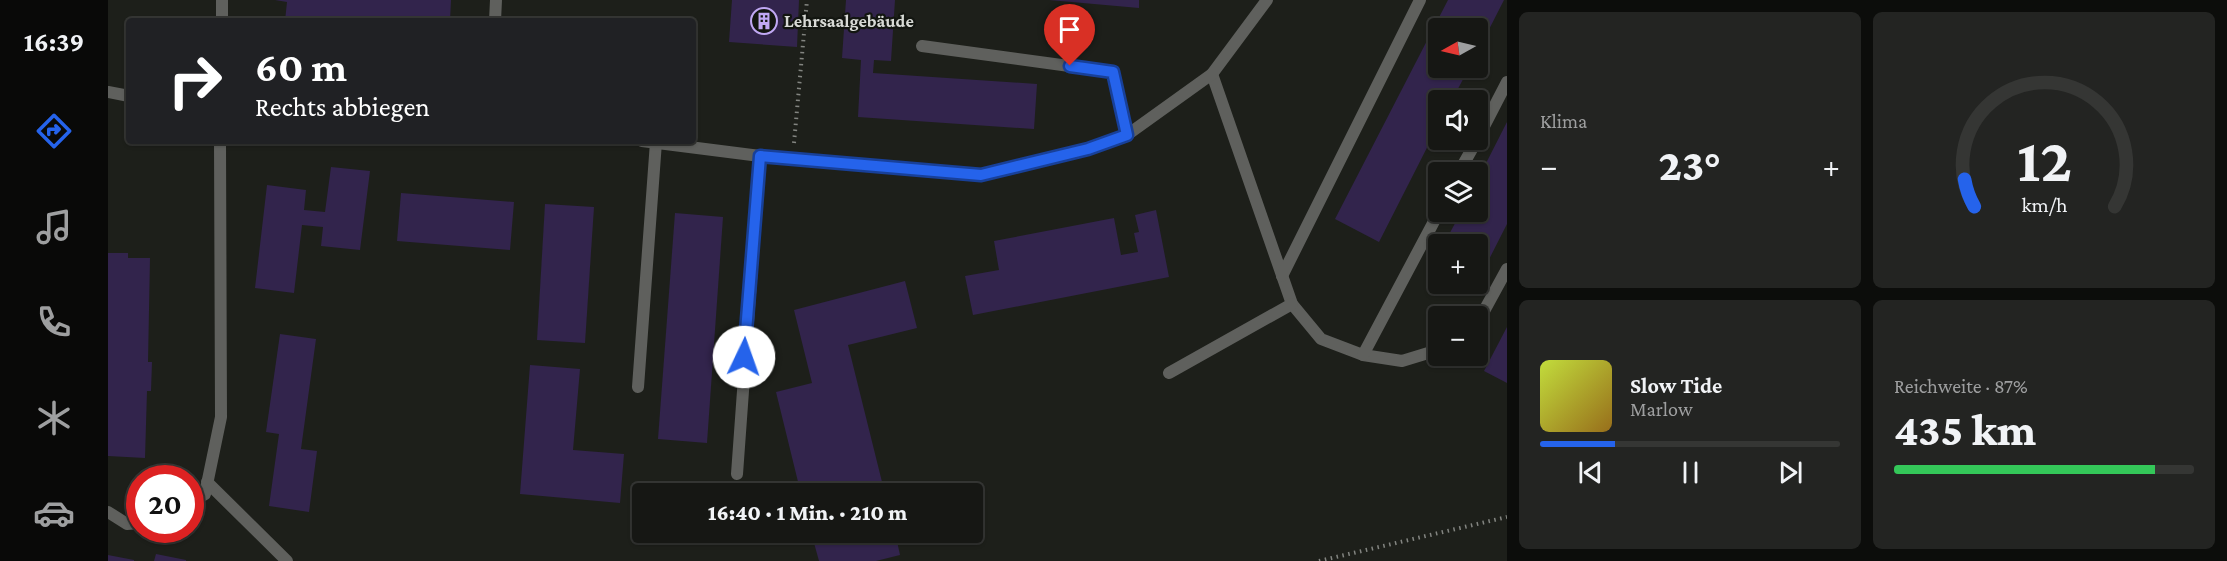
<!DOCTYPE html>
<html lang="de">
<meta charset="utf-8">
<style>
:root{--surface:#161714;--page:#232422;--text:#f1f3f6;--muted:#9e9fa0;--line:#353634;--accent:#2563eb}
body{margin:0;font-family:"Crimson Pro",serif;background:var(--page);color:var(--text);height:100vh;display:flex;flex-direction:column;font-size:22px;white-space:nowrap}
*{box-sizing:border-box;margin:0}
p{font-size:20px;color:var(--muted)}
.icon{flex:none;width:33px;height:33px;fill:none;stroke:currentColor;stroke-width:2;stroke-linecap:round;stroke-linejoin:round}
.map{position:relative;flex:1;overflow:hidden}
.drawer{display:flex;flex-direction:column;gap:12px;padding:12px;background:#0c0d0b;width:720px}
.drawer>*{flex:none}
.top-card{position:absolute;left:18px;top:18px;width:570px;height:126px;border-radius:6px;box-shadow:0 2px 4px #0004,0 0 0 2px var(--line);background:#202124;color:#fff;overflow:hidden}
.needle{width:39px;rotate:262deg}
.controls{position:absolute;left:1320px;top:18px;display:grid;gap:12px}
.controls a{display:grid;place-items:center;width:60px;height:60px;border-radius:6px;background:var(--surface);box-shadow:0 2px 4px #0004,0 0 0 2px var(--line);font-size:30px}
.speed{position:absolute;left:18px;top:465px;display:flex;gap:12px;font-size:30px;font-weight:700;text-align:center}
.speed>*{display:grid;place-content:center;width:78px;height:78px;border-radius:50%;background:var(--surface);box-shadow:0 2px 4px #0004,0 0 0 2px var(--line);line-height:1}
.speed .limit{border:9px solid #d22;background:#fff;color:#111}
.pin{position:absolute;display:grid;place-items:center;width:51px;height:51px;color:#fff;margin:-62px -26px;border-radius:50% 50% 50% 0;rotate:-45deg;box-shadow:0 0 6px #0007}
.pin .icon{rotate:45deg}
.me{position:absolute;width:66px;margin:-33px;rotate:3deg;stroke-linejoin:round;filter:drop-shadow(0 0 4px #0008)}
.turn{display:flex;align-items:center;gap:21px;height:126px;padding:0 30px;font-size:27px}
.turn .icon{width:78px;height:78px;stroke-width:2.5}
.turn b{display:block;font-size:42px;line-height:51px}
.big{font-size:45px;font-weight:800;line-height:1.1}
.drawer .widget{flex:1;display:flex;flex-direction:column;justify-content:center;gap:9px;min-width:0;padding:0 21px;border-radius:9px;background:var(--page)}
.drawer .dial{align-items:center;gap:0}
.dial svg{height:156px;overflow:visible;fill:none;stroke:var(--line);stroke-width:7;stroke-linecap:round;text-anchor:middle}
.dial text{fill:var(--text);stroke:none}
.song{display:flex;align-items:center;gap:18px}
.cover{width:72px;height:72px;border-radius:9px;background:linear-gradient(135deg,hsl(70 70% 55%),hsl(40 70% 35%))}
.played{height:6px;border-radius:3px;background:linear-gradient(90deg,var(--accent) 25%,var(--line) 25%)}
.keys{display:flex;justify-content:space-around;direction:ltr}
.heat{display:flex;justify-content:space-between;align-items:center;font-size:33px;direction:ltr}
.charge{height:9px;border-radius:4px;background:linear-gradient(90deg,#34c759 87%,var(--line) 0)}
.drawer .tiles{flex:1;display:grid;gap:12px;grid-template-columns:repeat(2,1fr)}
.trip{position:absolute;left:524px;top:483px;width:351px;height:60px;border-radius:6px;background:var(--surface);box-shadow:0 2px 4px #0004,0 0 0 2px var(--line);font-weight:800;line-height:60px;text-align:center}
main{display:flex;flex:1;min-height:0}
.menu{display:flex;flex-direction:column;width:108px;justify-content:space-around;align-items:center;background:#090908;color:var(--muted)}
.menu .icon{width:42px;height:42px}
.menu .current{color:var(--accent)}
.menu b{font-size:27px;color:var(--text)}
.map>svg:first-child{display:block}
</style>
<main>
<nav class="menu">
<b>16:39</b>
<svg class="icon current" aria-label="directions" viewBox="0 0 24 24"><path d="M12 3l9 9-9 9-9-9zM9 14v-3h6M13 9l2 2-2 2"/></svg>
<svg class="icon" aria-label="music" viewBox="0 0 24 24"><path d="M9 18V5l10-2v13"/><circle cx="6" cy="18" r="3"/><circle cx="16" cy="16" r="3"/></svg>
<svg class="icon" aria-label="phone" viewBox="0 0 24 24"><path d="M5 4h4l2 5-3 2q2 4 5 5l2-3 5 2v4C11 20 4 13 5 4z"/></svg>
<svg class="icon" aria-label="climate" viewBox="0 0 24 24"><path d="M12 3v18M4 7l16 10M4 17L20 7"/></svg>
<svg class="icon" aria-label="car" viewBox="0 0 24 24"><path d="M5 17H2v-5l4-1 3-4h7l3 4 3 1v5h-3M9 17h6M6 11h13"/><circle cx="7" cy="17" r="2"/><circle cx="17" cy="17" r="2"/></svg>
</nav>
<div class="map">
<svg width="1399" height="561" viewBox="0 0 1399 561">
<rect width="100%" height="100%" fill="#1d1f1a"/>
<g fill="#32244c">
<polygon points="167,0 343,0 342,21 177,21 179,2"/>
<polygon points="624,0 691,0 689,47 621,42"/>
<polygon points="738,0 787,0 783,61 766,60 765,73 929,84 926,129 750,117 753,60 734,58"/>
<polygon points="941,0 1031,0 1031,8"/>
<polygon points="1340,0 1396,0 1370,51 1370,28 1330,28 1330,68 1361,68 1344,100 1330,100 1330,126 1271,242 1227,219"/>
<polygon points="1399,122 1399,224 1370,281 1370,244 1336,244 1353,212 1370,212 1370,179"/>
<polygon points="223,167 262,171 252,250 213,246 215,227 194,225 186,293 147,288 159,185 198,190 196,210 217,212"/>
<polygon points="293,193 406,202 402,250 289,241"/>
<polygon points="437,204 486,207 477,343 429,340"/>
<polygon points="1048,210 1061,277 865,315 857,276 891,270 886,241 1006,218 1013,255 1030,252 1026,233 1031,232 1027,215"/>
<polygon points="567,213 615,217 599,443 550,439"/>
<polygon points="0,253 20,253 20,258 42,258 40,362 44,362 43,391 39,391 37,458 0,456"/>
<polygon points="797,281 809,328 740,345 777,494 693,494 668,392 704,383 686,310"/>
<polygon points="1399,327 1399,383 1376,371"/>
<polygon points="172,334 208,339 193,449 209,451 201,512 161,506 171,434 158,432"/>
<polygon points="422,365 472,369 465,450 516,454 512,503 412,494"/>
<polygon points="703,532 787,532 792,555 768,561 711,561"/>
<polygon points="48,554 78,560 78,561 46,561"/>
<polygon points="0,555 26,560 26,561 0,561"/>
</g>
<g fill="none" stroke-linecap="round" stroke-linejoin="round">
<g stroke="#838581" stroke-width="4" stroke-dasharray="1.5 4.5" stroke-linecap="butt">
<polyline points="686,143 699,0"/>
<polyline points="1211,561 1399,517"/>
</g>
<g stroke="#5f605d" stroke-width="12">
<polyline points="114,21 114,0"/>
<polyline points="387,21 388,0"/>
<polyline points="814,46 1005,72 1019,135"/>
<polyline points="1104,74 1184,304 1213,339 1255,355 1294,361 1330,350"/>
<polyline points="0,92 21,96"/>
<polyline points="1370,138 1399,82"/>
<polyline points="534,141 652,156 873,175 980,149 1019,135 1104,74 1159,0"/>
<polyline points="1351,172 1369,140"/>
<polyline points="1174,276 1312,0"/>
<polyline points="1370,322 1399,269"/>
<polyline points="1255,355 1331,212"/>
<polyline points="1061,373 1184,304"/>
<polyline points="530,387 548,142"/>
<polyline points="629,474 652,156"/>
<polyline points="99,482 179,561"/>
<polyline points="82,503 97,494 113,417 112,141"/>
<polyline points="0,512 19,524 32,523"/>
</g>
</g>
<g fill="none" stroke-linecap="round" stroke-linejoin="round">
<defs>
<polyline id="route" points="636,357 652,156 873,175 980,149 1019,135 1005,72 962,66"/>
</defs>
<use href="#route" stroke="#184099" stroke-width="15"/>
<use href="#route" stroke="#2563eb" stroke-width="10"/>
</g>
<defs>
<symbol id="building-ring" viewBox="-11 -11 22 22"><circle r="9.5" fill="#131611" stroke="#c0a8f3" stroke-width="1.5"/><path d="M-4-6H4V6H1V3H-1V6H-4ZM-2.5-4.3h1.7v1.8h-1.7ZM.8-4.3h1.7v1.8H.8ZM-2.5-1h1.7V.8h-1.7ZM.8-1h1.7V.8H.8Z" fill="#c0a8f3"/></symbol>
</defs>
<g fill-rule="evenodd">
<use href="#building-ring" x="641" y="6" width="30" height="30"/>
</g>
<g text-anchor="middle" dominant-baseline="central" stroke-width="4.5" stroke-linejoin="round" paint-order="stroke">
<g font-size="18" font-weight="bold" fill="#d8dad6" stroke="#131611" text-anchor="start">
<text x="676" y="21">Lehrsaalgebäude</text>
</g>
</g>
</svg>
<div class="controls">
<a><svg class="needle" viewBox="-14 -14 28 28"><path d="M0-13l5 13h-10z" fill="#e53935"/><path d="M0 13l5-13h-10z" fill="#9e9fa0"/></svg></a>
<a><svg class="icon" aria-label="sound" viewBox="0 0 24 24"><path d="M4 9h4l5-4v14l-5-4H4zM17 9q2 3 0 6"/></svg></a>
<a><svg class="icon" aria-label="layers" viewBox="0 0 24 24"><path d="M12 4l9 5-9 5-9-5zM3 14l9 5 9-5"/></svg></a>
<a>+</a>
<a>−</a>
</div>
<div class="speed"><div class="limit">20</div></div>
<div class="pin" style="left:962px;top:66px;background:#d93025"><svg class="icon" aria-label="arrive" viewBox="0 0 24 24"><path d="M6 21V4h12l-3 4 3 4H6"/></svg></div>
<svg class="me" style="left:636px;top:357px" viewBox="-20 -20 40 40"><circle r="19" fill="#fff"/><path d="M0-13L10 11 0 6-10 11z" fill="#2563eb"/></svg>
<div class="trip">16:40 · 1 Min. · 210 m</div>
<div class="top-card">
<div class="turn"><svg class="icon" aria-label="right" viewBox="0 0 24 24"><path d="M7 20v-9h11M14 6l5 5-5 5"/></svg><div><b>60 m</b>Rechts abbiegen</div></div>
</div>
</div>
<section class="drawer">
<div class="tiles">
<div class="widget"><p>Klima</p>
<div class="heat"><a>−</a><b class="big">23°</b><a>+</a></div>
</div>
<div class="widget dial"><svg viewBox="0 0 100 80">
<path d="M14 69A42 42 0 1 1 86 69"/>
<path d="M14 69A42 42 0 0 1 9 55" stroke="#2563eb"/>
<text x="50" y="56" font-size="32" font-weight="700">12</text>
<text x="50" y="72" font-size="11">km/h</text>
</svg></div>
<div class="widget">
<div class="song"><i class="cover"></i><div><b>Slow Tide</b><p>Marlow</p></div></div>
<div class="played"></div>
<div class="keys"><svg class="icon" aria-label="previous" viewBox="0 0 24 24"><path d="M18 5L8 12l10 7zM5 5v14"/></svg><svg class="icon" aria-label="pause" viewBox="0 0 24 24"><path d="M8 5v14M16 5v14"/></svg><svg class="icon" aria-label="next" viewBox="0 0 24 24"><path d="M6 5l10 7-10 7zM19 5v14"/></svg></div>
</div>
<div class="widget"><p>Reichweite · 87%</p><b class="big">435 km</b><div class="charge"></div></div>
</div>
</section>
</main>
